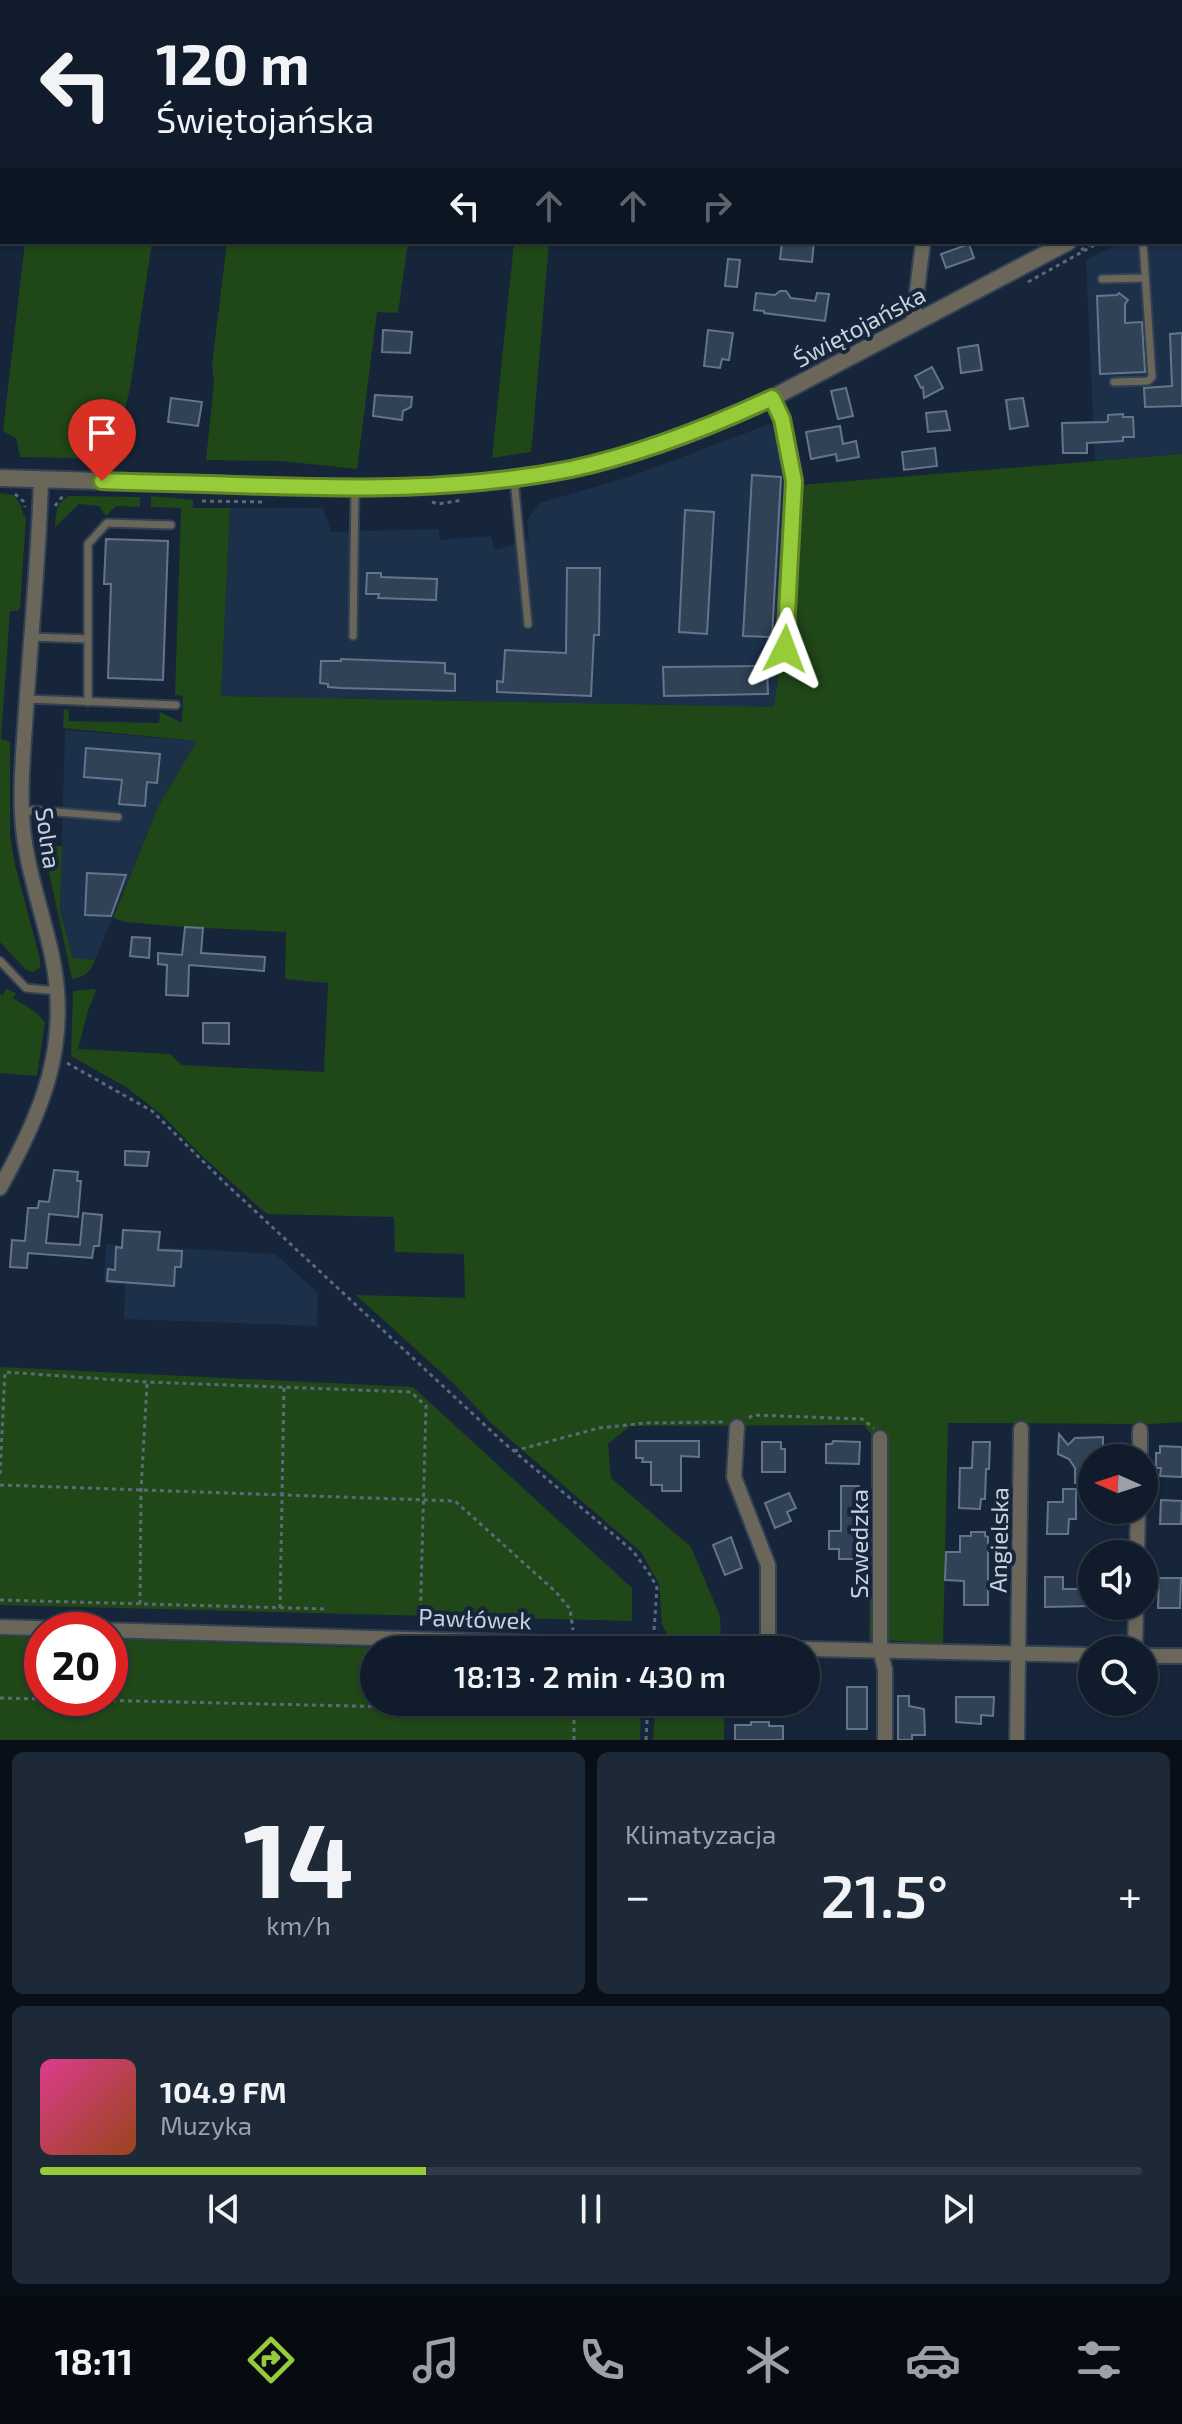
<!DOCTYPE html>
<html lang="pl">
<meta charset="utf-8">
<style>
:root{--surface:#101c2b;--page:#1e2937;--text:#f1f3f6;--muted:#9ca1a9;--line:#303a47;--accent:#96cc3a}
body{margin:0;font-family:"Exo 2",sans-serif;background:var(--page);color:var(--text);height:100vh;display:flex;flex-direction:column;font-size:30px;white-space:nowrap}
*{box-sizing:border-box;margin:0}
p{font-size:26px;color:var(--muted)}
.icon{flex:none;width:44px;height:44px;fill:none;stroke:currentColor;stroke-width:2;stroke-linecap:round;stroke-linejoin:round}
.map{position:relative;height:1740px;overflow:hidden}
.details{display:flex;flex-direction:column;gap:12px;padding:12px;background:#090f18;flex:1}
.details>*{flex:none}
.guide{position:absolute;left:0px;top:0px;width:1182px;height:244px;box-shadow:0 2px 6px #0004,0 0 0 2px var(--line);background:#101c2b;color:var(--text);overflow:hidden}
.needle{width:52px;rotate:273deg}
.buttons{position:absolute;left:1078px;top:1444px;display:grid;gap:16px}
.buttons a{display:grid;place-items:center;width:80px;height:80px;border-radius:50%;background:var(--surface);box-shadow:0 2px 6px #0004,0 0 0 2px var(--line);font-size:40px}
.speed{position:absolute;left:24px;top:1612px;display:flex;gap:16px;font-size:40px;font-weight:700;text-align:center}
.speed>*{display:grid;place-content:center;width:104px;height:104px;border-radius:50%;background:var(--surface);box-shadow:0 2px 6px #0004,0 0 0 2px var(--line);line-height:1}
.speed .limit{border:12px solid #d22;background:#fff;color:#111}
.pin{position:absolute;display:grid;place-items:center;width:68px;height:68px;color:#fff;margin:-82px -34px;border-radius:50% 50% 50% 0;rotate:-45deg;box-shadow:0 0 8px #0007}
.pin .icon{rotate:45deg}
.me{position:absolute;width:88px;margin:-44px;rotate:3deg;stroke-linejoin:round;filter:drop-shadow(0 0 6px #0008)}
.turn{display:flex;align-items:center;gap:28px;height:168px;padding:0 24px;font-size:36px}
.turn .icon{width:104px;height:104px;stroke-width:2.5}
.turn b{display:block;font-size:56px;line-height:68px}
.lanes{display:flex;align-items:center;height:76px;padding:0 24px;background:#0003;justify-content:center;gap:40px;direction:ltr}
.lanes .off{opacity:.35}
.big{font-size:60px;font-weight:600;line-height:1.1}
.details .tile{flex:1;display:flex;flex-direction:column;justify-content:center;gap:12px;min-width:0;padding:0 28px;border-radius:12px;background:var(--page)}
.details .dial{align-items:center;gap:0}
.dial b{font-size:104px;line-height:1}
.song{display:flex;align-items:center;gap:24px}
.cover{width:96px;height:96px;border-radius:12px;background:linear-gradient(135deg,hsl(330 70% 55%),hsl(20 70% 35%))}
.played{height:8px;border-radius:4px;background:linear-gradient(90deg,var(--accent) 35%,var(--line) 35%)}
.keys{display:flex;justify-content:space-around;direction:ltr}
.heat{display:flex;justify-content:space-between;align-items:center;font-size:44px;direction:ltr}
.details .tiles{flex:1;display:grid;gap:12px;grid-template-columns:1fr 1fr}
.tile:last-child{grid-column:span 2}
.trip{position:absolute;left:360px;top:1636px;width:460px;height:80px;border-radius:40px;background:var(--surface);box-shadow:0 2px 6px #0004,0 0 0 2px var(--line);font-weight:600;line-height:80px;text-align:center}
.tab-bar{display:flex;height:128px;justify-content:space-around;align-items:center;background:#060b11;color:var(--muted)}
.tab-bar .icon{width:56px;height:56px}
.tab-bar .active{color:var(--accent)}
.tab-bar b{font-size:36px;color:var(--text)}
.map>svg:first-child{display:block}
</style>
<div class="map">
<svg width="1182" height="1740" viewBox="0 0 1182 1740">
<rect width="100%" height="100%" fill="#162539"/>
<g fill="#1c3049">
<polygon points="1182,213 1182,454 1095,461 1086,260 1122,242 1180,242 1180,214"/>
<polygon points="772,423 789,488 775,707 221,696 230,508 323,508 331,532 438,529 440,540 491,536 495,550 529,541 527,520 540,503 632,476"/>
<polygon points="65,730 197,741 159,805 95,960 90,961 73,958 60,911"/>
<polygon points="106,1244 275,1254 318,1293 317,1326 124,1319 125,1285 104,1283"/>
</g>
<g fill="#204718">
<polygon points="25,242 152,242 130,389 112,459 20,457 16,438 3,431"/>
<polygon points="227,242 408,242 398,313 377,312 357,469 281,461 206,460 214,382 212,365"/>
<polygon points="514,242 549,242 533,433 531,452 492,458"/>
<polygon points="1182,454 1182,1422 1151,1424 948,1423 943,1644 869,1639 873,1437 864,1425 630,1426 608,1444 611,1478 691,1547 720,1616 721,1642 670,1639 662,1625 659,1584 641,1552 493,1425 454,1384 356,1295 465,1298 464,1254 395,1252 394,1217 267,1214 201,1155 161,1114 126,1087 71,1056 73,991 94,989 96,991 88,1010 78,1049 170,1054 182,1065 324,1072 328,983 285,979 286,932 185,927 126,922 113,918 159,805 197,741 63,728 64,709 69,710 69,721 159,723 160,712 182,723 183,696 175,695 181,508 151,507 151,496 193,500 193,506 190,508 230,508 221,696 774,707 779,669 789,670 801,485"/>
<polygon points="0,493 13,495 21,505 23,515 26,516 20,608 18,611 10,611 1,739 10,742 10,835 15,865 40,959 40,967 33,972 26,970 0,942"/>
<path d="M70 496 140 497V507L116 506 106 516 99 506 79 504 55 527C56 513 56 501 70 496Z"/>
<path d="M43 845 62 846 60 911 73 958 95 960C90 972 85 977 72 979Z"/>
<polygon points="6,989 16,993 13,998 37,1013 45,1022 37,1076 0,1073 0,994 2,996"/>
<polygon points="0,1367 413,1387 632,1588 632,1621 0,1605"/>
<polygon points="0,1636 42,1637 42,1698 110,1698 110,1639 448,1650 374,1650 374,1702 641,1702 640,1740 0,1740"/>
<polygon points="656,1702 724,1702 724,1740 653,1740"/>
</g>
<g fill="#314257" stroke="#63758d" stroke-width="2">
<polygon points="782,242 814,242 812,262 780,259"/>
<polygon points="969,244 974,258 946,268 941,254"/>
<polygon points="728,259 740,260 737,287 725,286"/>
<polygon points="780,291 786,291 791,298 815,301 817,293 829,294 825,321 764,313 764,311 754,310 756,293 775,295"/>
<polygon points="1119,293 1128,300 1125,304 1125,323 1142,322 1145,372 1100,374 1097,296 1117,295"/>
<polygon points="383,330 412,332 410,353 382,352"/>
<polygon points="708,330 733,333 729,360 722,359 720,368 704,366"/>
<polygon points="1182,333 1182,406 1145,407 1144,388 1172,386 1170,334"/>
<polygon points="978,345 982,370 961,373 958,348"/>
<polygon points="932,367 943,388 924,398 923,387 921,388 915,376"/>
<polygon points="846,388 853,416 838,419 831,391"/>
<polygon points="375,395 412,397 411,407 403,411 402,420 373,416"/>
<polygon points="171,398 202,402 198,426 168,422"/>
<polygon points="1023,398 1028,426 1010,429 1006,400"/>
<polygon points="946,411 950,430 928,432 926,413"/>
<polygon points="1123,414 1123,417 1133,417 1134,437 1123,437 1123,441 1087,443 1087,453 1063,453 1062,423 1106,422 1108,421 1108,415"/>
<polygon points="840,426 843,444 856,441 859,457 837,461 836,454 811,459 806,432"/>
<polygon points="935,448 937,466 904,470 902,452"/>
<polygon points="752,475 781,477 772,637 743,636"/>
<polygon points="685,510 714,512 707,634 679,632"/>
<polygon points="106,539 168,541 163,680 108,678 111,584 104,584"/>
<polygon points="567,568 600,568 599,635 594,635 591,696 497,692 497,681 503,682 505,650 566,653"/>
<polygon points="367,573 381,573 381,577 437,579 436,600 378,598 379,594 366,594"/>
<polygon points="341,659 445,663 445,673 455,674 455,691 340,688 328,687 328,684 320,683 321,661 341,661"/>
<polygon points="767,666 768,694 664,696 663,667"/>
<polygon points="86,748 160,754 157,783 147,782 145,806 119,804 122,780 84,777"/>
<polygon points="87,873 126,875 111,916 85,915"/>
<polygon points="185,927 203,928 201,953 265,957 264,971 189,965 188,996 166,995 167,965 158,964 158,953 182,955"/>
<polygon points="132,937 150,938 149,958 130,956"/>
<polygon points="203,1023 229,1023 229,1044 203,1043"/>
<polygon points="125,1151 149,1152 147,1166 125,1165"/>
<polygon points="54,1170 78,1172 77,1181 81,1181 78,1217 49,1214 46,1243 80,1245 83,1213 102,1215 99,1246 94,1246 92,1258 28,1253 27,1268 10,1267 12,1240 25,1241 28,1208 38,1208 39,1201 49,1202"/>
<polygon points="123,1230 160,1232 158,1250 182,1251 181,1267 175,1267 174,1286 107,1281 108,1269 115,1270 116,1247 122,1248"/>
<polygon points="1059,1434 1068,1445 1075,1438 1103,1437 1103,1456 1092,1458 1092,1483 1075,1483 1075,1468 1069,1459 1058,1454"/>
<polygon points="636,1441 699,1441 699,1457 681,1456 681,1491 662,1491 662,1485 651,1485 651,1462 642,1462 643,1458 636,1458"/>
<polygon points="833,1441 860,1442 859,1464 826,1463 826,1444 832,1444"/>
<polygon points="762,1442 781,1442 781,1449 785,1449 785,1472 762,1472"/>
<polygon points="973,1442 990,1442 989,1469 986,1469 985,1499 981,1499 980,1509 959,1508 960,1468 972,1468"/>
<polygon points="1160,1446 1182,1447 1182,1477 1160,1476 1161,1468 1156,1468 1156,1453 1160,1453"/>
<polygon points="841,1486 859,1486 855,1559 839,1559 839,1549 829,1549 829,1531 841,1531"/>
<polygon points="1063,1489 1076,1489 1076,1519 1069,1519 1068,1534 1047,1534 1048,1502 1063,1502"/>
<polygon points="789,1493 796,1508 787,1512 791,1521 775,1528 765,1503"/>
<polygon points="1161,1500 1182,1501 1181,1524 1160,1524"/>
<polygon points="971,1532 985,1532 985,1536 988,1537 988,1605 964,1605 964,1581 945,1580 946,1552 960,1552 960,1536 971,1536"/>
<polygon points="731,1537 742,1568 725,1575 713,1545"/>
<polygon points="1045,1577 1063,1577 1063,1589 1092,1589 1092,1606 1045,1607"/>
<polygon points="1159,1578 1181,1578 1180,1608 1158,1608"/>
<rect x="847" y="1687" width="20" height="42"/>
<polygon points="898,1696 909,1696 909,1706 924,1709 925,1735 912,1735 912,1740 898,1740"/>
<polygon points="956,1697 994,1697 993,1716 981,1715 981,1724 956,1722"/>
<polygon points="751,1722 769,1722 769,1726 783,1726 783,1740 735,1740 735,1725 751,1725"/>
</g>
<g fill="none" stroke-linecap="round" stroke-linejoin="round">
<defs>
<g id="service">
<polyline points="1102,279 1145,278"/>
<polyline points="1114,382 1148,381 1152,377 1143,242"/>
<polyline points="772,398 782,419 794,481 785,649"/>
<polyline points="514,479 528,624"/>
<polyline points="353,636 355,488"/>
<polyline points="31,637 88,639"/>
<polyline points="27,699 176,705"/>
<polyline points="88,702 88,544 107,523 171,525"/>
<polyline points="22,813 33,810 118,817"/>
<polyline points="0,961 26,988 57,991"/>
</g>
<g id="minor">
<polyline points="1150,0 1150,2"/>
<polyline points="952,2 953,0"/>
<polyline points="913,324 923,242"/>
<path d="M0 1188C42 1111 71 1046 52 956 42 909 24 863 22 814 20 779 24 744 26 710 31 633 39 556 41 479"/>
<polyline points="737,1427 734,1477 768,1565 768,1647"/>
<polyline points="880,1438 880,1650 885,1669 885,1740"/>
<polyline points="1140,1458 1140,1430"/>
<polyline points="1137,1554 1138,1510"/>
<polyline points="0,1627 575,1644 1092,1655"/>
<polyline points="1135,1650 1136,1606"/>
<polyline points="1144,1656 1182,1656"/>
<polyline points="1017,1740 1021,1429"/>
</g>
<g id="tertiary">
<polyline points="1180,190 1182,189"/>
<path d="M0 478C77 480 154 482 231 485 345 489 459 492 571 469 641 454 707 428 772 398L1068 242"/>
</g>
</defs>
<use href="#service" stroke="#324154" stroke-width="11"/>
<use href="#minor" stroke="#324154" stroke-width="18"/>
<use href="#tertiary" stroke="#324154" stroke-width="20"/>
<g stroke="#5c697a" stroke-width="3" stroke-dasharray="4 4" stroke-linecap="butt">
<polyline points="1081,250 1094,242"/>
<polyline points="1028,282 1100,242"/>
<polyline points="15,494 23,501 25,507"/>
<polyline points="202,501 262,502"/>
<polyline points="432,502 438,504 463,500"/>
<polyline points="55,506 61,498 67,496"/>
<polyline points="67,1063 152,1111 225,1183 503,1442 633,1551 651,1576 657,1588 654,1630"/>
<polyline points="749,1418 753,1415 862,1419 874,1428"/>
<polyline points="514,1451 599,1428 646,1423 725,1422"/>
<polyline points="0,1474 5,1372 147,1382 411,1392 426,1406 420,1627"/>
<polyline points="0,1485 455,1501 556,1592 570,1609 573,1630"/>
<polyline points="0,1600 328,1609"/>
<polyline points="140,1604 141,1490 147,1384"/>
<polyline points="280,1608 284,1388"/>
<polyline points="0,1698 574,1711"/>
<polyline points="574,1740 574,1702"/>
<polyline points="646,1740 648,1702"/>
</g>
<use href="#service" stroke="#6a665a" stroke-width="7"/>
<use href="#minor" stroke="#6a665a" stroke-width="14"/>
<use href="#tertiary" stroke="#6a665a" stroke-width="16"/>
</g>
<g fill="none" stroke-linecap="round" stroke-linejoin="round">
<defs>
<path id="route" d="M102 481C147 483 192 483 236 485 349 489 460 491 571 469 641 454 707 428 772 398L782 419 794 481 785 649"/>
</defs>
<use href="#route" stroke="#628526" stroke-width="20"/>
<use href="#route" stroke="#96cc3a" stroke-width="14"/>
</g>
<g text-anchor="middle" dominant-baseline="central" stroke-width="8" stroke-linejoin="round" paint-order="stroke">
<g font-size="24" fill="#c8d2df" stroke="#162539">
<text transform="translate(859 326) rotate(-28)">Świętojańska</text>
<text transform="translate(49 838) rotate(82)">Solna</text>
<text transform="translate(998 1540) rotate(-89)">Angielska</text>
<text transform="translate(858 1544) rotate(-90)">Szwedzka</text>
<text transform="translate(475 1618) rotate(2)">Pawłówek</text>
</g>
</g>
</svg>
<div class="buttons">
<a><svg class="needle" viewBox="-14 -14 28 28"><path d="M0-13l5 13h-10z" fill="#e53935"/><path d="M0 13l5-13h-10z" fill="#9ca1a9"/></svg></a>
<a><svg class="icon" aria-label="sound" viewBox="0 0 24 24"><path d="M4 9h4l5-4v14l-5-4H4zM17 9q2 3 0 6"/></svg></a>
<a><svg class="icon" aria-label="search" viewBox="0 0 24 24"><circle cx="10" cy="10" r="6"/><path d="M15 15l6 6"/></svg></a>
</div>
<div class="speed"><div class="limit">20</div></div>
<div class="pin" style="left:102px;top:481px;background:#d93025"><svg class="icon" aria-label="arrive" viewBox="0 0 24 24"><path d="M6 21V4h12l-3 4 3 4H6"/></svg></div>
<svg class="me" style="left:785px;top:649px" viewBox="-20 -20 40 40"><path d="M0-17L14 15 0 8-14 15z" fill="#96cc3a" stroke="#fff" stroke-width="4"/></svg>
<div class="trip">18:13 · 2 min · 430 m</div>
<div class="guide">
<div class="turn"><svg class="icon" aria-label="left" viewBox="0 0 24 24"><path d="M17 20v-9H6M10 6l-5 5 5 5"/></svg><div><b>120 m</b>Świętojańska</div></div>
<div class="lanes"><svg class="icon" aria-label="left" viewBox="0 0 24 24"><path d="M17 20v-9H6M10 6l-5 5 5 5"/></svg><svg class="icon off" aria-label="ahead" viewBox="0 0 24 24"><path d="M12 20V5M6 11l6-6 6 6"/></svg><svg class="icon off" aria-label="ahead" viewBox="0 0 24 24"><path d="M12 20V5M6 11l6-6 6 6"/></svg><svg class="icon off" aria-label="right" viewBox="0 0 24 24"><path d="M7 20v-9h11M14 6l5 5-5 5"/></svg></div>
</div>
</div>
<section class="details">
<div class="tiles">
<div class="tile dial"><b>14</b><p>km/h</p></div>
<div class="tile"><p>Klimatyzacja</p>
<div class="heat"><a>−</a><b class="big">21.5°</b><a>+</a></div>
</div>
<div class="tile">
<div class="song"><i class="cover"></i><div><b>104.9 FM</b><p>Muzyka</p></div></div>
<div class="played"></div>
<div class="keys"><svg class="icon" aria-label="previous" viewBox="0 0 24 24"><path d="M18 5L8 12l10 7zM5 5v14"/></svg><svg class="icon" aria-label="pause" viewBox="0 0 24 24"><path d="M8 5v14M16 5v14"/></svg><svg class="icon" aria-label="next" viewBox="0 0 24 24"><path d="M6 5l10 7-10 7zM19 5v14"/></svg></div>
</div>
</div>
</section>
<nav class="tab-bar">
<b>18:11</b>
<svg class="icon active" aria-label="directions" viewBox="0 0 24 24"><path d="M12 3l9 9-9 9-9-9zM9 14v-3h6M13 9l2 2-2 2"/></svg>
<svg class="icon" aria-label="music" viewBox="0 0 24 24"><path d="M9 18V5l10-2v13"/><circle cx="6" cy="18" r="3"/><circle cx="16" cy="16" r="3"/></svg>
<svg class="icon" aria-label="phone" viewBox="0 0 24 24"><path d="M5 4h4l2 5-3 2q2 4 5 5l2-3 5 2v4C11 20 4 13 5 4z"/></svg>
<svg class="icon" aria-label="climate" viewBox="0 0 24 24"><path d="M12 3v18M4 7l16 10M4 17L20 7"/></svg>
<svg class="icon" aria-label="car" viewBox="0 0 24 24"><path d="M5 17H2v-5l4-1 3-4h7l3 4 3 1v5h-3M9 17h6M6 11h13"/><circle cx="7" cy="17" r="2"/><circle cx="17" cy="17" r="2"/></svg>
<svg class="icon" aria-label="filters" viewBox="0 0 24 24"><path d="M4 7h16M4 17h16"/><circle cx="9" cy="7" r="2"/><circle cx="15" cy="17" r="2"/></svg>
</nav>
